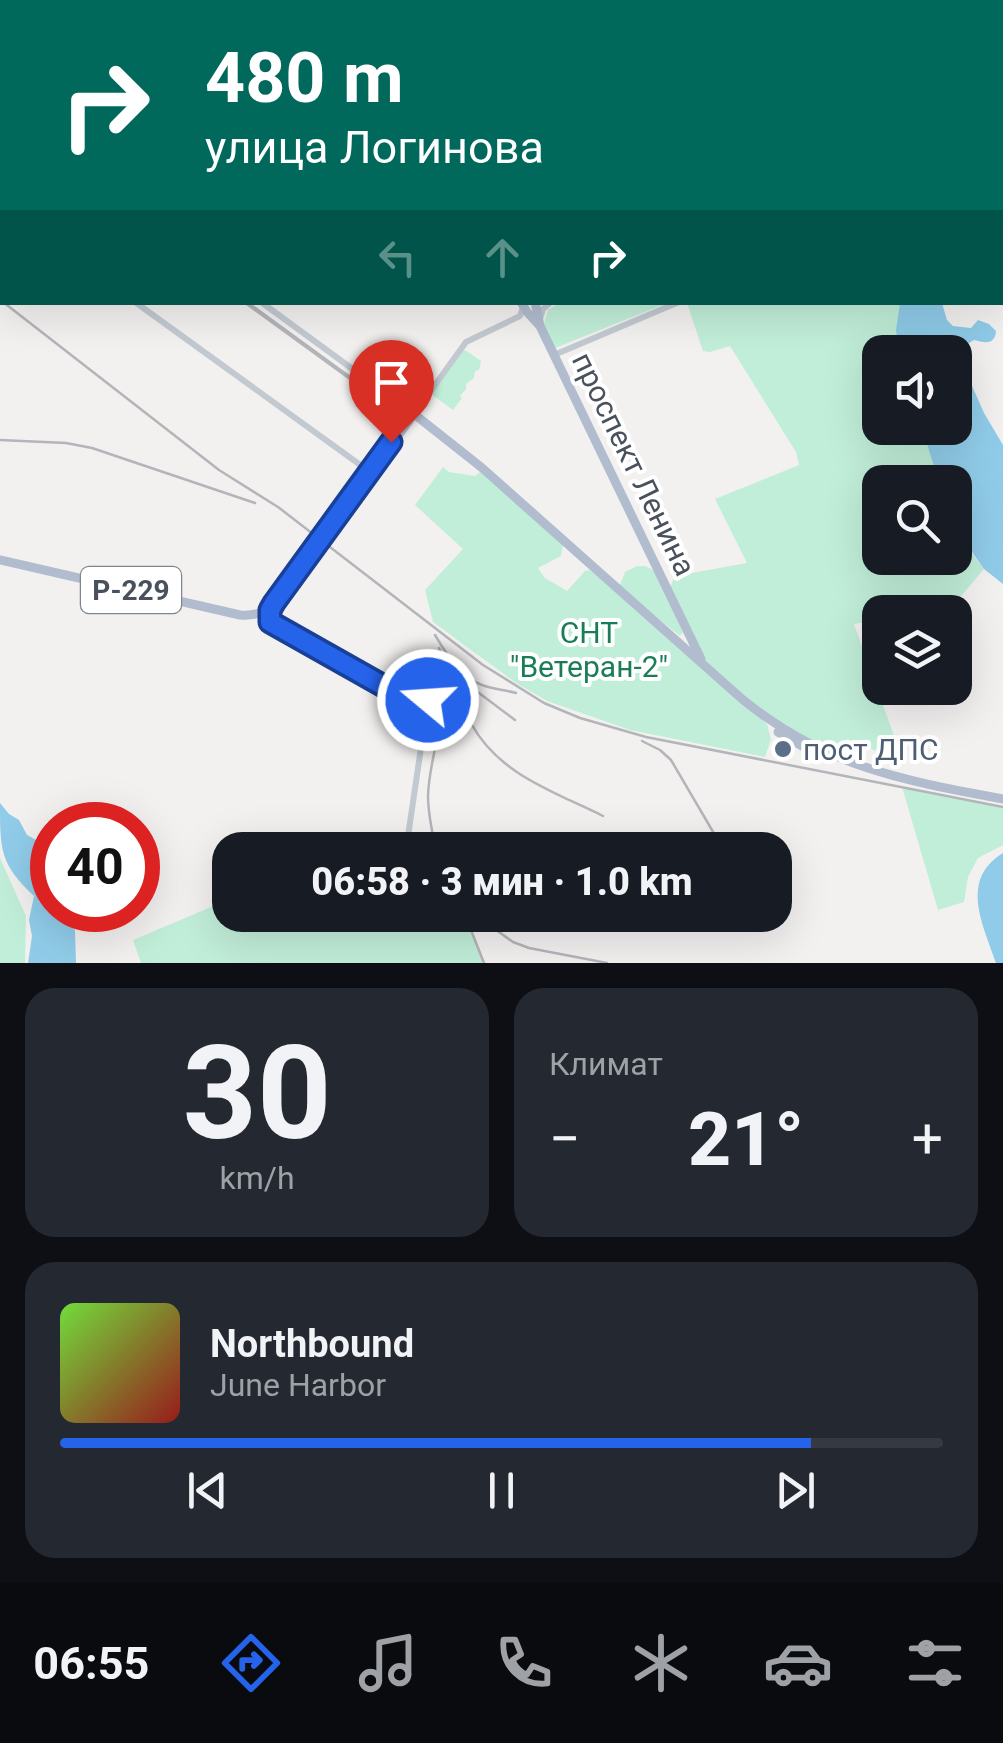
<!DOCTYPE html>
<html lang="ru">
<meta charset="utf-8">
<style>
:root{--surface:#171b24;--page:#242831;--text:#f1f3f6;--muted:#9ea1a6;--line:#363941;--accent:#2563eb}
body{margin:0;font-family:Roboto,sans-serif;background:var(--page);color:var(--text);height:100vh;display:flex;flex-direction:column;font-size:38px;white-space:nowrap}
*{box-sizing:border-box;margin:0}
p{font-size:32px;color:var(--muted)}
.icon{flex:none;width:55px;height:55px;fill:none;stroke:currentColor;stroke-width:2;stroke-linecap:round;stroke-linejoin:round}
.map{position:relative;height:963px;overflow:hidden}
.sheet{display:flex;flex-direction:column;gap:25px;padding:25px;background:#0d0f14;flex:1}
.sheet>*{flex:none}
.banner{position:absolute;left:0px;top:0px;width:1005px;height:305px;box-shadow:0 10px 40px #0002;background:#00695c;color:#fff;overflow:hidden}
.tools{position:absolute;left:862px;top:335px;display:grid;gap:20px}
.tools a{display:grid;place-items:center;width:110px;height:110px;border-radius:20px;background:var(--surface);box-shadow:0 10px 40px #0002;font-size:50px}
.speed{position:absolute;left:30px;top:802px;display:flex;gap:20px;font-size:50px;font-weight:700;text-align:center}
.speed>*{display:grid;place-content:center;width:130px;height:130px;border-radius:50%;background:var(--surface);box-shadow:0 10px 40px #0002;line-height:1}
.speed .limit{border:15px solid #d22;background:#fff;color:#111}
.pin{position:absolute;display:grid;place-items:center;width:85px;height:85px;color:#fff;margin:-102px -42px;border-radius:50% 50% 50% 0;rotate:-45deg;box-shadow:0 0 10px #0007}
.pin .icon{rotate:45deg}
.me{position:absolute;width:110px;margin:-55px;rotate:288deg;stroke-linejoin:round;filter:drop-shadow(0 0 8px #0008)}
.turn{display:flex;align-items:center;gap:35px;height:210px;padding:0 40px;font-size:45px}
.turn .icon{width:130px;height:130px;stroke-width:2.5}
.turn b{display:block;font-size:70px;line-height:85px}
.lanes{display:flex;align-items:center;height:95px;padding:0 40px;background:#0003;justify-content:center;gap:50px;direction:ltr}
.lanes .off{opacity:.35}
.big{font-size:75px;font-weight:800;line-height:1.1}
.sheet .tile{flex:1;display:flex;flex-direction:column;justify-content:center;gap:15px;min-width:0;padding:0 35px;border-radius:30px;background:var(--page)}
.sheet .dial{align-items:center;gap:0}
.dial b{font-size:130px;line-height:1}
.song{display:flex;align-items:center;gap:30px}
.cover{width:120px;height:120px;border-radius:15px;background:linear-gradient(135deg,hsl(100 70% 55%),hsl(0 70% 35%))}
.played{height:10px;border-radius:5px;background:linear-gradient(90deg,var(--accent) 85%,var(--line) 85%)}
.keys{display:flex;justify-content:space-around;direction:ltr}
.heat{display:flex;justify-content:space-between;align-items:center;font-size:55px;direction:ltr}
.sheet .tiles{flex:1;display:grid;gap:25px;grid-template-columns:1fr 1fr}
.tile:last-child{grid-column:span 2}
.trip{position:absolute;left:212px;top:832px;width:580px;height:100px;border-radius:30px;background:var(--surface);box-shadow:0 10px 40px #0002;font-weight:800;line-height:100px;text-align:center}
.tabs{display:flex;height:160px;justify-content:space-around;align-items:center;background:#090b0e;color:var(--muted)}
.tabs .icon{width:70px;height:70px}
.tabs .on{color:var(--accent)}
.tabs b{font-size:45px;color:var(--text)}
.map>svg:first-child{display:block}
</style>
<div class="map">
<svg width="1003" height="963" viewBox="0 0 1003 963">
<rect width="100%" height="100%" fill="#f3f1f0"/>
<g fill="#c1eed8">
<polygon points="560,303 667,303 555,348 544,324 548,310"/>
<polygon points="687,303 900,303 901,352 880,352 880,428 922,428 940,482 880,482 880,558 955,558 955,526 970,551 984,569 956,602 913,612 880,612 880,619 854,624 898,747 881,753 847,739 838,753 800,736 749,702 706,662 670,587 675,576 747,563 715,499 799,465 796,452 730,346 710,352 703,351"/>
<polygon points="465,350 481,361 479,370 475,371 474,378 466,384 466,389 460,396 462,398 453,410 431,394 462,351"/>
<polygon points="443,467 449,472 475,476 480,472 563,544 561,556 538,568 545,578 567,591 585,571 589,570 597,575 767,724 771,739 765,757 630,730 547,701 516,683 433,622 425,590 463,549 415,505"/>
<polygon points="637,566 645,566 655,571 683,632 680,636 619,587 625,572"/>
<polygon points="902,787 1003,808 1003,845 978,858 968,877 964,902 938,910"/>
<polygon points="0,858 26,916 25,963 0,963"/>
<polygon points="230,899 230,915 465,915 483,963 141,963 133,940"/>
</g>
<g fill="#90cce9">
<path d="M942 303 947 320 953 326 971 328 978 320 989 324 996 331C995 345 985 343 974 340L964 346 966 372 984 413 1003 445V584L984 569 958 532 955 527V482H939L922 428H955V352H900L899 349 896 330 900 303Z"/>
<path d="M0 803 9 814 19 820 27 835 51 848 52 910H60L67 923 75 930 76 963H28L32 936 29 920 34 896C0 864 0 850 0 803Z"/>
<path d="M1003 853V963H996C983 924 959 880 1003 853Z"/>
</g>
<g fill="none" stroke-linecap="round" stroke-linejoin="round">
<g stroke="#c2c9d1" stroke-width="6">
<polyline points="124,0 127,2"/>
<polyline points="535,0 536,2"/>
<polyline points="52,2 54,0"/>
<polyline points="0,74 2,71"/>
<polyline points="0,113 2,114"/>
<polyline points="0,204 2,206"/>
<polyline points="1002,233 1003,233"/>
<polyline points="135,302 370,472"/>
<polyline points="261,302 414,414 466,342 520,316 523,307"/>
<polyline points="540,319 543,309 551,302"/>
<polyline points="554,355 679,302"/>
<polyline points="263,613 270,622 387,688 420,693 427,696 428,700 407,843"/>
</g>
<g stroke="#b1bcce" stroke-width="9">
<polyline points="384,0 385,2"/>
<polyline points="521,302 527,312 540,326"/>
<polyline points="535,302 540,326 701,659"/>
<path d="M0 560 240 615C255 616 263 613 273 603L414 414 481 467 742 699C826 767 901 780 1003 799"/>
<polyline points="778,732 816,754"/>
</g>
<g stroke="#b3b5ba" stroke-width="2.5">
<polyline points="0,125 2,127"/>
<path d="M244 302 372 395C381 407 370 420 388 427L396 423 398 414 394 409 247 302"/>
</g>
<g stroke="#b3b5ba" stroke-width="2.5">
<polyline points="0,285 2,287"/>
<polyline points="3,302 219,470 278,507 483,665 544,703 580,718 646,737 1003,807"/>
<polyline points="0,440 66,443 92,448 255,503"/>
<path d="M435 635C447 655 459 676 482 685 493 689 505 690 516 693"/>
<path d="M449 667C457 686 462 707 472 725 500 775 555 792 603 816"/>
<polyline points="471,687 515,720"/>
<polyline points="642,741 660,750 671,760 719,842"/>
<path d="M436 850C432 832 428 814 428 796 429 749 457 694 439 648"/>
<polyline points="465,915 484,963"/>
<polyline points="485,922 513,942 529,948 607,963"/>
</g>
</g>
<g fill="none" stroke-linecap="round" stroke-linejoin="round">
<defs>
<polyline id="route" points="391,442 274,603 270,610 270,622 387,688 420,692 424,694 428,700"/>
</defs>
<use href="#route" stroke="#184099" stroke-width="25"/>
<use href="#route" stroke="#2563eb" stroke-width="18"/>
</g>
<circle fill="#5c6f8a" stroke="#fff" stroke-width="4" cx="783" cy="749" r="10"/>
<g text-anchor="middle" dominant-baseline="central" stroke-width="8" stroke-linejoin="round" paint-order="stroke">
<rect fill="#fff" stroke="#80858e" stroke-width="2.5" x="81" y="567" width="100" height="46" rx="8"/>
<g font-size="28" font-weight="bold" fill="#49515d">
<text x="131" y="590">Р-229</text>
</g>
<g font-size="30" fill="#49515d" stroke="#fff">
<text transform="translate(634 464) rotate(64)">проспект Ленина</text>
</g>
<g font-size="30" fill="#1b7d58" stroke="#fff">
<text x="589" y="632">СНТ<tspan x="589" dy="34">"Ветеран-2"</tspan></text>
</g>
<g font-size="30" fill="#4e5e75" stroke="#fff" text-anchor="start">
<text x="803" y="749">пост ДПС</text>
</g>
</g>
</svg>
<div class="tools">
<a><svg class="icon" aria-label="sound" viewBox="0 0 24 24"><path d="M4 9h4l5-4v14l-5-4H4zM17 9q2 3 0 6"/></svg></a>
<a><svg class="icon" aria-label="search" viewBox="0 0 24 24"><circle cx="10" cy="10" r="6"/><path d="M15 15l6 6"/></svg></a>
<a><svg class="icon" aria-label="layers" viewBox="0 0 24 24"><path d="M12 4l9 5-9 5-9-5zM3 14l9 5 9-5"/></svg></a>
</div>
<div class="speed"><div class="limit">40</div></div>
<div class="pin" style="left:391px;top:442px;background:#d93025"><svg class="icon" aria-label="arrive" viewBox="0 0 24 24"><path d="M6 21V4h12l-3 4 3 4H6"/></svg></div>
<svg class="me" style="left:428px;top:700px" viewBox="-20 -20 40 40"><circle r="17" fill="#2563eb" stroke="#fff" stroke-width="3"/><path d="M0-11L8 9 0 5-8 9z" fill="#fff"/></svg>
<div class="trip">06:58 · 3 мин · 1.0 km</div>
<div class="banner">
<div class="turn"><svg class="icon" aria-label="right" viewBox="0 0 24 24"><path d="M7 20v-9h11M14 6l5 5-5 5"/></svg><div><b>480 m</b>улица Логинова</div></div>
<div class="lanes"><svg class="icon off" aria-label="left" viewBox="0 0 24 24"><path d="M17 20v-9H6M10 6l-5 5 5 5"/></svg><svg class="icon off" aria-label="ahead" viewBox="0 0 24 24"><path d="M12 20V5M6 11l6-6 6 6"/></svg><svg class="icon" aria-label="right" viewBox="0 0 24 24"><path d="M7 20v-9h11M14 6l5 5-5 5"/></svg></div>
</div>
</div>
<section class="sheet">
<div class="tiles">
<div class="tile dial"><b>30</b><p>km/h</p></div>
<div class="tile"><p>Климат</p>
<div class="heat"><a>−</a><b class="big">21°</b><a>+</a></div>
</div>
<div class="tile">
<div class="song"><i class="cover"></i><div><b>Northbound</b><p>June Harbor</p></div></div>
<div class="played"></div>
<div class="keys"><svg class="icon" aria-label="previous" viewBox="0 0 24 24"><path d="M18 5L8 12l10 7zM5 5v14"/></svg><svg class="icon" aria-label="pause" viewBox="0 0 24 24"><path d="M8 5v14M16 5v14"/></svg><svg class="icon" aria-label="next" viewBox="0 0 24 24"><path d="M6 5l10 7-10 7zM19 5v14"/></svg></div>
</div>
</div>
</section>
<nav class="tabs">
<b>06:55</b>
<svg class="icon on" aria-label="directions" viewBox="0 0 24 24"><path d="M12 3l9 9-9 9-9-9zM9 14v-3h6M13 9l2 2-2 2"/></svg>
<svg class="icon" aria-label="music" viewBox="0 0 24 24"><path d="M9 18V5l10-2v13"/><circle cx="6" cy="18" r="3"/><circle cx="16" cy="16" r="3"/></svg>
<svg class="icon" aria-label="phone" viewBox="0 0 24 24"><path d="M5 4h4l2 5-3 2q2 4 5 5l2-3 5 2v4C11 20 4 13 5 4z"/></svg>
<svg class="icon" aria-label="climate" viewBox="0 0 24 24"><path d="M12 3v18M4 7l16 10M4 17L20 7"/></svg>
<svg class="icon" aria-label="car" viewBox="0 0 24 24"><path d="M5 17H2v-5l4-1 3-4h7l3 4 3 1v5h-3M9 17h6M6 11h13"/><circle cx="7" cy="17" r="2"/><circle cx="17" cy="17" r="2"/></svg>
<svg class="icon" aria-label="filters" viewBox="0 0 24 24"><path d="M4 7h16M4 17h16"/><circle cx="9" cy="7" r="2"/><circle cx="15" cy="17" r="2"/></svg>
</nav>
